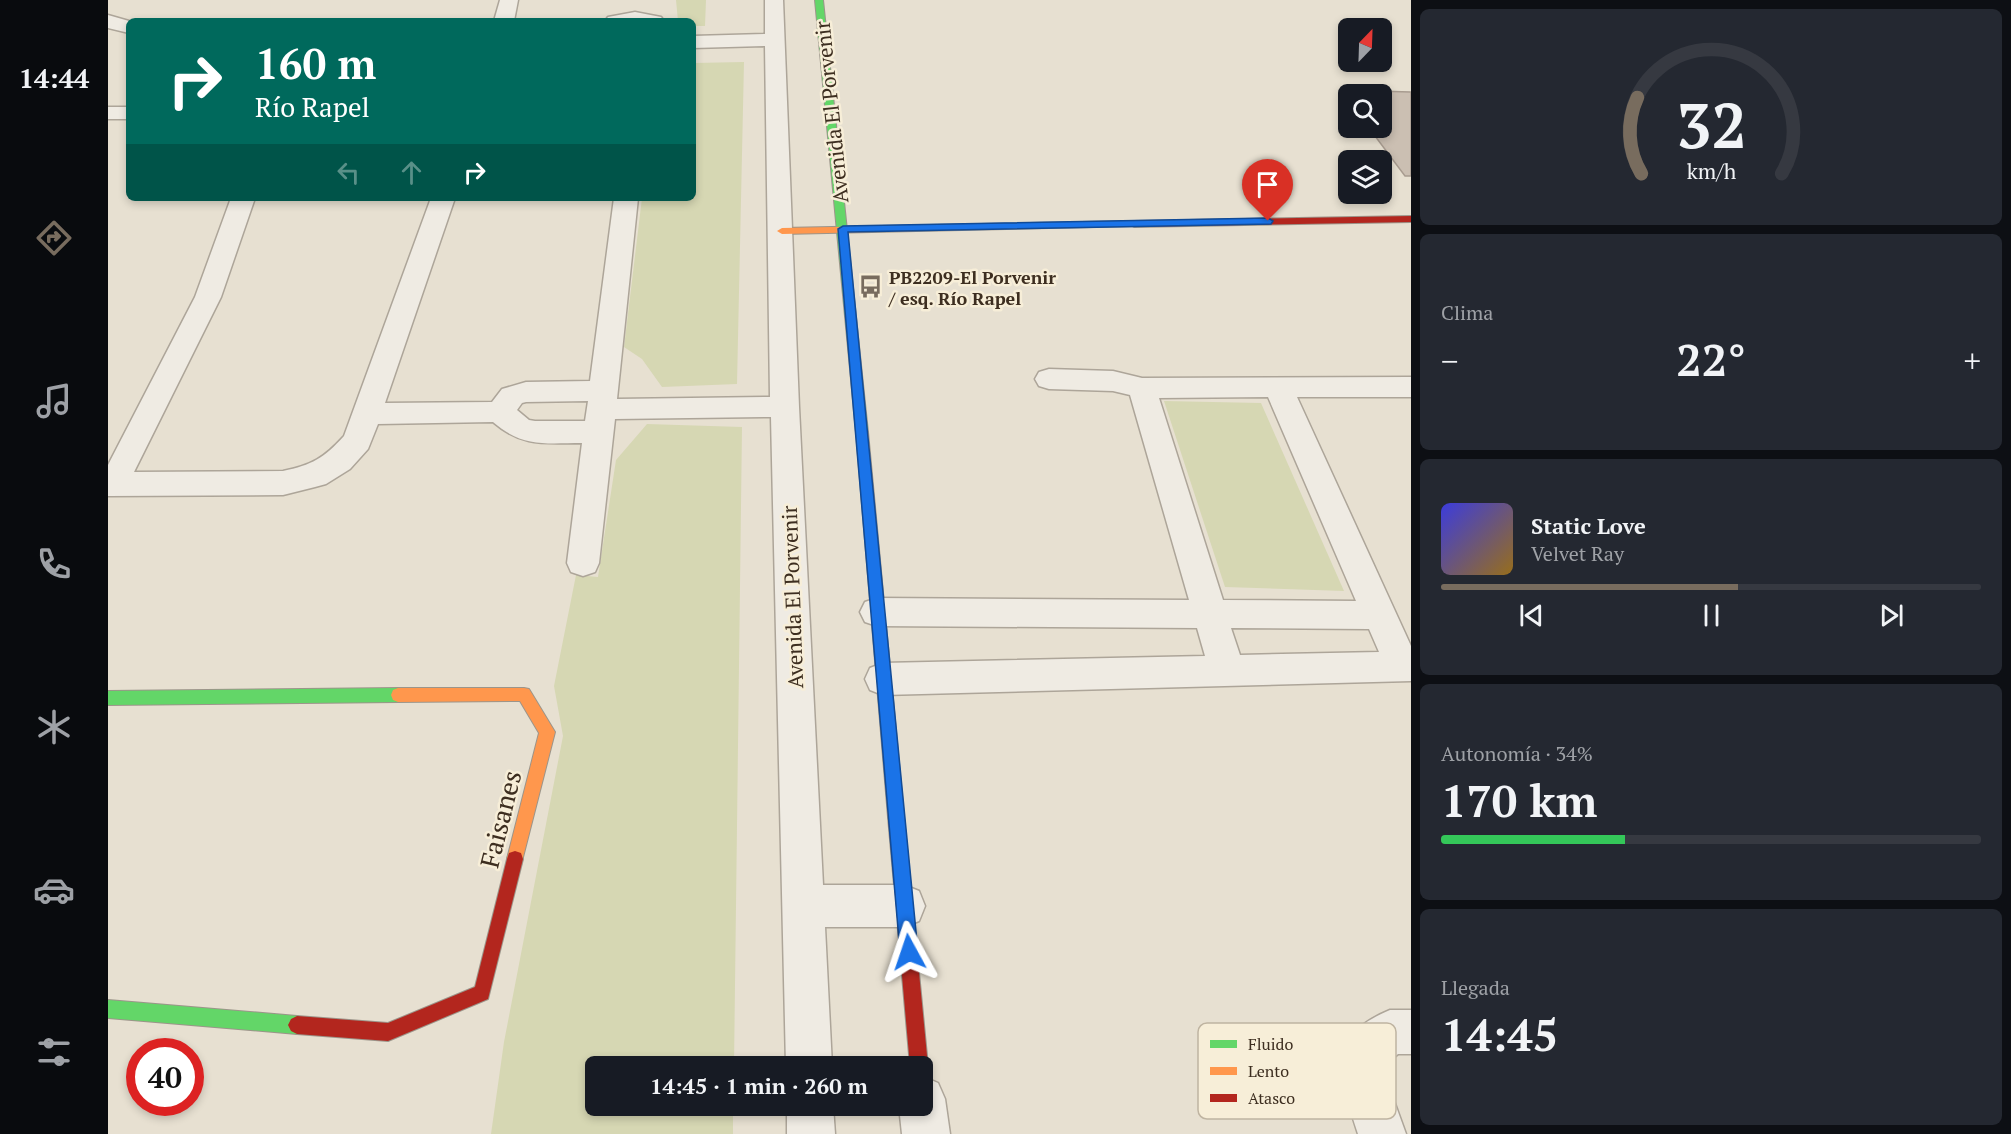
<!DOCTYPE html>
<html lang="es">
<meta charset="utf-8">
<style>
:root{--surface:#171b24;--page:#242831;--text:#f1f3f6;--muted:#9ea1a6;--line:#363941;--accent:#786c5e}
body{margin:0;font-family:"PT Serif",serif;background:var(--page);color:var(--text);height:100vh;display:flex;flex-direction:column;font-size:22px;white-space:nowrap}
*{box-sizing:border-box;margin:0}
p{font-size:20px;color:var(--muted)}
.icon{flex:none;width:33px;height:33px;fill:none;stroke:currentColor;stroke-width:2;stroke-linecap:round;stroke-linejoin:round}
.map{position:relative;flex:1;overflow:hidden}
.panel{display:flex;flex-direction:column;gap:9px;padding:9px;background:#0d0f14;width:600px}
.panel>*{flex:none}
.hud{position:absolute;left:18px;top:18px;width:570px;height:183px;border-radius:9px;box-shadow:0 3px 9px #0003;background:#00695c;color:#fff;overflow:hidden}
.needle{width:39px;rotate:23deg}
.controls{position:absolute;left:1230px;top:18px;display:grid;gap:12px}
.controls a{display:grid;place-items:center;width:54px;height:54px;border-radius:9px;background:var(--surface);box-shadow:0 3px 9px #0003;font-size:30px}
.speed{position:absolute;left:18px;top:1038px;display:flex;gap:12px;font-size:30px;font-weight:700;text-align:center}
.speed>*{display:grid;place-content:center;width:78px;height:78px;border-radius:50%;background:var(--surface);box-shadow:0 3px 9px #0003;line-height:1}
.speed .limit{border:9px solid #d22;background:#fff;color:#111}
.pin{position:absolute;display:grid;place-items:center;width:51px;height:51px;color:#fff;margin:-62px -26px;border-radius:50% 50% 50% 0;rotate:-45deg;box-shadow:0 0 6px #0007}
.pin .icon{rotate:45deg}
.me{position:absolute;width:66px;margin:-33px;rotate:355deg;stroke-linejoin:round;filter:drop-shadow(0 0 4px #0008)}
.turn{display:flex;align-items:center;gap:21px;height:126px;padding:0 30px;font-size:27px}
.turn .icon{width:78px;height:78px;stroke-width:2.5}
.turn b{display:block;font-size:42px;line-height:51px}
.lanes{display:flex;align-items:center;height:57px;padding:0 30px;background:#0003;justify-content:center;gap:30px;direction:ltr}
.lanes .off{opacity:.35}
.big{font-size:45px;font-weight:800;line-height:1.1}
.panel .widget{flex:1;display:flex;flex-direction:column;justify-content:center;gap:9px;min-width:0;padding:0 21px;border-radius:9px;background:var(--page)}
.panel .dial{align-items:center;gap:0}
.dial svg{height:156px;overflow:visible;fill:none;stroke:var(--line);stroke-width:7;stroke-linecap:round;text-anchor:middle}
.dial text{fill:var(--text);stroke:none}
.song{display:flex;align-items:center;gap:18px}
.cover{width:72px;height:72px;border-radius:9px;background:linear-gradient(135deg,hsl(240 70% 55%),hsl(40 70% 35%))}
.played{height:6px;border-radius:3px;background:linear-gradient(90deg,var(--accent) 55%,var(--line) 55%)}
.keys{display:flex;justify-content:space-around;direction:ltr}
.heat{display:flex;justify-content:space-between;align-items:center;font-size:33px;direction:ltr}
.charge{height:9px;border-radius:4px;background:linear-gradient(90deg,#34c759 34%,var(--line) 0)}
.trip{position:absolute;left:477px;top:1056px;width:348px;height:60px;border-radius:9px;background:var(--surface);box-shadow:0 3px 9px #0003;font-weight:800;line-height:60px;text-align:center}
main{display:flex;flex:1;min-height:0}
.tab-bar{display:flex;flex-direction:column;width:108px;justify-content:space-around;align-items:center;background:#090b0e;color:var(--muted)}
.tab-bar .icon{width:42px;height:42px}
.tab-bar .current{color:var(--accent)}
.tab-bar b{font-size:27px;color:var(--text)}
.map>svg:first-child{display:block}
</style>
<main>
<nav class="tab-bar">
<b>14:44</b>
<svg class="icon current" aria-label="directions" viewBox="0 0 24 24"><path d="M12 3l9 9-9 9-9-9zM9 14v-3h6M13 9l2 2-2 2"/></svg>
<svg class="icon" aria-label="music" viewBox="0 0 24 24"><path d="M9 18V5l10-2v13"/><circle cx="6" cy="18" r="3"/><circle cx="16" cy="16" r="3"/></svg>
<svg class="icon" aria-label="phone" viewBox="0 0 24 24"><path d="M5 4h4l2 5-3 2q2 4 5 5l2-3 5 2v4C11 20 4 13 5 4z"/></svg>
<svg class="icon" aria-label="climate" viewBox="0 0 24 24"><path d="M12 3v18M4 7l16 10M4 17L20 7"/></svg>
<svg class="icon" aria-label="car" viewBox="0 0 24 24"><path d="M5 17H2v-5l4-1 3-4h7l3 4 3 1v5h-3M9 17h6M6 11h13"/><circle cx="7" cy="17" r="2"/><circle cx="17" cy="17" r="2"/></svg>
<svg class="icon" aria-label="filters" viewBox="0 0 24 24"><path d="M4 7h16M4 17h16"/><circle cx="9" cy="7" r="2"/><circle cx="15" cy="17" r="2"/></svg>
</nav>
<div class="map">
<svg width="1303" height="1134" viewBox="0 0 1303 1134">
<rect width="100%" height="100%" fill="#e7e0d1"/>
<g fill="#d6d7b3">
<polygon points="568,0 598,0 597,26 585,26 585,21 570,21"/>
<polygon points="636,62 629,384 554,387 534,359 516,347 534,198 585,198 585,63"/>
<polygon points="1056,401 1153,403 1236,591 1117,587"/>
<polygon points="539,424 634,427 626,1066 488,1066 488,1106 625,1106 625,1134 383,1134 396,1042 455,736 446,686 468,575 490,577 508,460"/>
</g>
<polygon fill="#cbbfb2" stroke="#a89c90" stroke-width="1.5" points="1267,91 1303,92 1303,176 1297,176 1261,128 1274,128 1274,94 1268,94"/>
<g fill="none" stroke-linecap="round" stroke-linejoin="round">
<defs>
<g id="street">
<polygon points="392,0 410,0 406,21 386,21"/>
<path d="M657 0H675L691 407 715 885H796L811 891 817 906 811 921 796 927H717L724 1066H678L663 417 507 419 491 563 487 572 475 576 463 572 459 563 474 443C437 443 415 448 385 422L270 424 260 449 242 469 218 484 207 487 175 495 0 496V465L87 297 123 198H147L113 297 26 472 175 471C204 465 216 458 236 436L323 198H347L277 403 384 402 394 389 418 382 482 381 506 198H530L509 399 662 397 657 46 585 48V36L657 34ZM480 401 477 421H427L421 420 409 410 414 403 418 402Z"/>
<polygon points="527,12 553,17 556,21 497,21 500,17"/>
<polygon points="0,15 21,21 21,33 0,28"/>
<rect x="0" y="107" width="21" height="12"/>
<path d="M941 369 1005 371 1034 378 1303 377V397H1189L1303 646V681L775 695 762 690 757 679 762 668 775 663 1097 656 1089 628 769 626 757 622 752 612 757 602 769 598 1081 600 1022 395 1005 391 941 389 931 386 927 379 931 372ZM1160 397 1248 601 1115 600 1051 398ZM1123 628 1261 629 1271 652 1132 655Z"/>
<path d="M1282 1010H1303V1054H1290L1279 1063 1281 1087 1298 1134H1250C1232 1077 1214 1038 1282 1010Z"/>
<polygon points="814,1076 830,1083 837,1099 842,1134 794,1134 791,1106 814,1106"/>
<polygon points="679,1106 725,1106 727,1134 679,1134"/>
</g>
<g id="fast">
<polygon points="707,0 715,0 760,432 754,436 748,432"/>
<polygon points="290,688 295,690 297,695 295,700 290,702 0,705 0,691"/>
<polygon points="0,1000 189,1016 195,1019 198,1025 195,1031 189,1034 0,1018"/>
</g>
<g id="slow">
<polygon points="1026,221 1031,224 1030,226 674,234 669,231 674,228"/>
<polygon points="754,428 760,432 796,817 794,822 788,825 782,822 780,817 748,432"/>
<polygon points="290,688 416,688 421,689 447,732 413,865 407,867 401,865 399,859 431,733 412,701 290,702 285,700 283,695 285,690"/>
</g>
<g id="jam">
<polygon points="1303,216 1303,222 1026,227 1021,224 1026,221"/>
<polygon points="788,809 794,812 796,817 820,1066 818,1073 814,1074 814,1066 802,1066 780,817 782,812"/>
<polygon points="407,851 413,853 415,859 380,999 280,1041 189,1034 183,1031 180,1025 183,1019 189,1016 280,1023 367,987 399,859 401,853"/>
</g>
</defs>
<use href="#street" stroke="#ada599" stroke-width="3"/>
<use href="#fast" stroke="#9c958a" stroke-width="2"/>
<use href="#slow" stroke="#9c958a" stroke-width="2"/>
<use href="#jam" stroke="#9c958a" stroke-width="2"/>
<use href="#street" fill="#efebe3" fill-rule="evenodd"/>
<use href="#fast" fill="#63d668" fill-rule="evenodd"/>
<use href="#slow" fill="#ff974d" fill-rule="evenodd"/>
<use href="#jam" fill="#b3261e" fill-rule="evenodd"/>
</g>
<polygon fill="#1a73e8" stroke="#114b97" stroke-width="1.5" points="1160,218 1165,221 1163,224 740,232 810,952 807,958 801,960 794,958 792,952 730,229 735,226"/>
<defs>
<symbol id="bus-bare" viewBox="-9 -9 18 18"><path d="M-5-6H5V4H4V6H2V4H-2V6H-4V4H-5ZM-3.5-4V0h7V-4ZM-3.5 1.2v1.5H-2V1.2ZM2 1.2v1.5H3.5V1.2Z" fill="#786c5e" stroke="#f7eed8" stroke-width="2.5" paint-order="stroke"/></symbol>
</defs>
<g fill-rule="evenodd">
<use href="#bus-bare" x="746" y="270" width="33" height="33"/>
</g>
<g text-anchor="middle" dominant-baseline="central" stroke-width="5" stroke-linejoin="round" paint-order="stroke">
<g font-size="18" font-weight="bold" fill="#3d2e20" stroke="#f7eed8" text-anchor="start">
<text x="781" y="277">PB2209-El Porvenir<tspan x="781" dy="21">/ esq. Río Rapel</tspan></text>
</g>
<g font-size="21" fill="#3d2e20" stroke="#f7eed8">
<text transform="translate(723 112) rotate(-96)">Avenida El Porvenir</text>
<text transform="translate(684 597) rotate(-92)">Avenida El Porvenir</text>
</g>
<g font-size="26" fill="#3d2e20" stroke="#f7eed8">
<text transform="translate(392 819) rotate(-76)">Faisanes</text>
</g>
</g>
<rect x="1090" y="1023" width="198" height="96" rx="9" fill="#f7eed8" stroke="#bfb4a1" stroke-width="1.5"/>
<rect x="1102" y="1040" width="27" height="8" fill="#63d668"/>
<rect x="1102" y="1067" width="27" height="8" fill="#ff974d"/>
<rect x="1102" y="1094" width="27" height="8" fill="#b3261e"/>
<g font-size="16" fill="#3d2e20">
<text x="1140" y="1050">Fluido</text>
<text x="1140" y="1077">Lento</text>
<text x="1140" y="1104">Atasco</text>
</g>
</svg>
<div class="controls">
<a><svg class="needle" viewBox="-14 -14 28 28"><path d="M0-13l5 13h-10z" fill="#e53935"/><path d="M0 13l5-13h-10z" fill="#9ea1a6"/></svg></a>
<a><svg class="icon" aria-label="search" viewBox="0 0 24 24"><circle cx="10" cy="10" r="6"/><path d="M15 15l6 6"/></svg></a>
<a><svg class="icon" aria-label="layers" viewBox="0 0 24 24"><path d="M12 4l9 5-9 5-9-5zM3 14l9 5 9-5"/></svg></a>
</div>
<div class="speed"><div class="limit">40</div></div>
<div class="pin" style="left:1160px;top:221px;background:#d93025"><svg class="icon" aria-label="arrive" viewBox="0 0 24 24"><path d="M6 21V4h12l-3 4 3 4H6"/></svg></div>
<svg class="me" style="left:801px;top:952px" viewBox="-20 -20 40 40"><path d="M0-17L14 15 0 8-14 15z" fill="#1a73e8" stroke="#fff" stroke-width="4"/></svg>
<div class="trip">14:45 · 1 min · 260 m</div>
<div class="hud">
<div class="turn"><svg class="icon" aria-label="right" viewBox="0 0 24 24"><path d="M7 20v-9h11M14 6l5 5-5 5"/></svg><div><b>160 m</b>Río Rapel</div></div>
<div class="lanes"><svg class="icon off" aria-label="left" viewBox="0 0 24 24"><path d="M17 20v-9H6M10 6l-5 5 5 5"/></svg><svg class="icon off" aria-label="ahead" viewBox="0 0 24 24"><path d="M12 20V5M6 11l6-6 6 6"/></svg><svg class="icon" aria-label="right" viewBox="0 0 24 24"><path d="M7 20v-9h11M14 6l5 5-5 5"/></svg></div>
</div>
</div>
<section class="panel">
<div class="widget dial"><svg viewBox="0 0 100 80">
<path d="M14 69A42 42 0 1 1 86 69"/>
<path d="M14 69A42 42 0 0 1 12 30" stroke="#786c5e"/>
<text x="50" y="56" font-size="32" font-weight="700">32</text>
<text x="50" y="72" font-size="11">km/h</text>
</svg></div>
<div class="widget"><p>Clima</p>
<div class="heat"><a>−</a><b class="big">22°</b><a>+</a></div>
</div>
<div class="widget">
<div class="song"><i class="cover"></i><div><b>Static Love</b><p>Velvet Ray</p></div></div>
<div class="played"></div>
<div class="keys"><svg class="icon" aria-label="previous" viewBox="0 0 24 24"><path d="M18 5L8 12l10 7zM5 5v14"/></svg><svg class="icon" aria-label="pause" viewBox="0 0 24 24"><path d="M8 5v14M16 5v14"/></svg><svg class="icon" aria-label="next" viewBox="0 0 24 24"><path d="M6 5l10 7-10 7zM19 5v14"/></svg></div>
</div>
<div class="widget"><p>Autonomía · 34%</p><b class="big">170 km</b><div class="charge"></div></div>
<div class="widget"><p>Llegada</p><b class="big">14:45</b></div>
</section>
</main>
